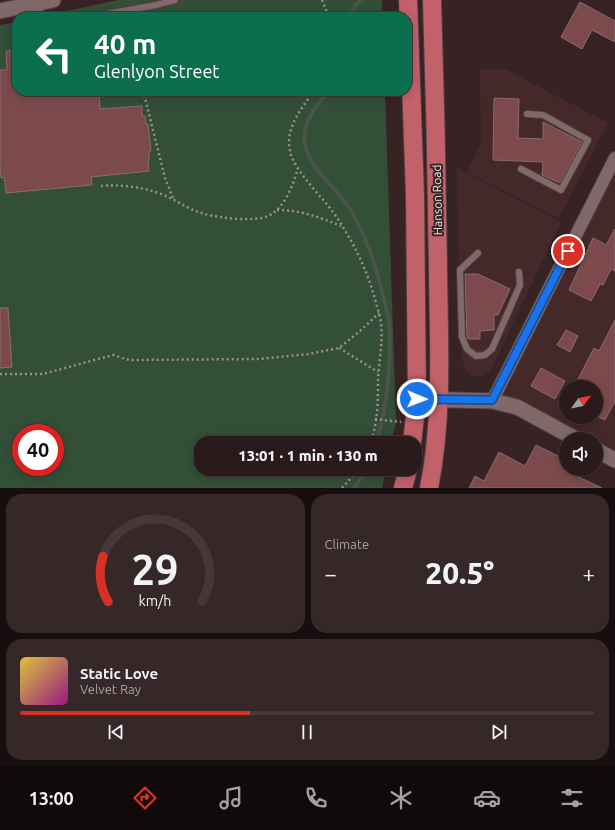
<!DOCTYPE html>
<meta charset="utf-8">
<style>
:root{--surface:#2a1a1b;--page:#362728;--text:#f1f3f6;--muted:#a5a1a3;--line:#46383a;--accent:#d93025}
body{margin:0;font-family:Ubuntu,sans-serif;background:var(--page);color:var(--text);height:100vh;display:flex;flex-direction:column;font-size:15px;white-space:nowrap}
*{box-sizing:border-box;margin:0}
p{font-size:13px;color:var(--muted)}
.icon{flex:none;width:22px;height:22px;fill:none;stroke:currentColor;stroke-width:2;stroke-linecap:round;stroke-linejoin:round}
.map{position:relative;height:488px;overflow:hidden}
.side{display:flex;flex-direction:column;gap:6px;padding:6px;background:#170e0f;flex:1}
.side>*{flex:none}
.top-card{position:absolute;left:12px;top:12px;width:400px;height:84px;border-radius:16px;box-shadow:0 2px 10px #0003,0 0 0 1px var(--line);background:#0b6e4f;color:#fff;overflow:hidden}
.needle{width:26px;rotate:58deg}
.fabs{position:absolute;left:559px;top:380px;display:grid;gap:8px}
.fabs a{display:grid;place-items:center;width:44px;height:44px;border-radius:50%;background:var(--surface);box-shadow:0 2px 10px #0003,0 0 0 1px var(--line);font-size:20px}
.speed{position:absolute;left:12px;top:424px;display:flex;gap:8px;font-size:20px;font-weight:700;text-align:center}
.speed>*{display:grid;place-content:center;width:52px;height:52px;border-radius:50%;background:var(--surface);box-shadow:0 2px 10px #0003,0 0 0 1px var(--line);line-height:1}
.speed .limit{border:6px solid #d22;background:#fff;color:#111}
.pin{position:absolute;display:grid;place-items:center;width:34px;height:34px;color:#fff;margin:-17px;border:2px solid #fff;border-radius:50%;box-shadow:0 1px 4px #0007}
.me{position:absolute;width:44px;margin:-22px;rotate:91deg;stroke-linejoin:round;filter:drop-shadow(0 0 3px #0008)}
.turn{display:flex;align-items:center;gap:14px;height:84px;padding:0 16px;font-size:18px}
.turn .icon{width:52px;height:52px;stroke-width:2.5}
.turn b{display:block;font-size:28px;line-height:34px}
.big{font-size:30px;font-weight:800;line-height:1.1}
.side .widget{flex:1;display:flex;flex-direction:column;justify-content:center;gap:6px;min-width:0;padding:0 14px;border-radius:16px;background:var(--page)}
.side .dial{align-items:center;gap:0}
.dial svg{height:104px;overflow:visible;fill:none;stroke:var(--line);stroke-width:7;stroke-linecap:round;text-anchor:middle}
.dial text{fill:var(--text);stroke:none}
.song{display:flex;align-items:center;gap:12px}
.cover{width:48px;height:48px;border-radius:6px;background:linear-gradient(135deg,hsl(50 70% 55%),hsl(310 70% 35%))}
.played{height:4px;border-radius:2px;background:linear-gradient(90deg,var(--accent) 40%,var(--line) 40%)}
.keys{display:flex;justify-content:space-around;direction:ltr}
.heat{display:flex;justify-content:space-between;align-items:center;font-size:22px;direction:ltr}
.side .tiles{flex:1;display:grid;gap:6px;grid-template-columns:1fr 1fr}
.widget:last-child{grid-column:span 2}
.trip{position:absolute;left:194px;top:436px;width:228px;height:40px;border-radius:16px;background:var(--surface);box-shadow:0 2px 10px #0003,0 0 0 1px var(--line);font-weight:800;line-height:40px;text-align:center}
.tab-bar{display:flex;height:64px;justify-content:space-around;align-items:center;background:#110a0b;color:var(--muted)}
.tab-bar .icon{width:28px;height:28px}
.tab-bar .on{color:var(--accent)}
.tab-bar b{font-size:18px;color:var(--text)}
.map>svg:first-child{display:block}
</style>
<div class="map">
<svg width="615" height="488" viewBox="0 0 615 488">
<rect width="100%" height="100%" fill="#382324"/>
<g fill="#45292a" fill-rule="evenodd">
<polygon points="480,69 505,69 608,123 559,218 467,172 481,144"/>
<path d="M615 158V463L596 453V439H568L492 401ZM566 387H596V417H566Z"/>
<polygon points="457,168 561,222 493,365 488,373 482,376 471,376 466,372 461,356"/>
</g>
<g fill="#334f37" fill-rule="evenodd">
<polygon points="118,0 382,0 382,17 39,17"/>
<path d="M17 22V91H385L396 422 391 443H201V469H386L382 488H0V25ZM21 433H55V467H21Z"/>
</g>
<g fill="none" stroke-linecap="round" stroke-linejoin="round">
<g stroke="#4a5447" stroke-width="4">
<polyline points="350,17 354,7 360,0"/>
<path d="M329 91C316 106 301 123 305 144 310 170 334 185 348 206 366 234 376 267 384 299 385 307 389 315 389 323 392 360 387 408 376 443"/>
<polyline points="354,488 367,469"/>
</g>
</g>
<g fill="#7c4a4c" stroke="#876d6d">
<polygon points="580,2 615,21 615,42 592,30 582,49 561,37"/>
<polygon points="17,50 17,91 99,91 100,109 142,106 142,116 145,116 146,124 148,124 151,151 149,151 149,160 148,160 149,171 91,177 92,185 6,193 4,177 1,178 0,167 0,70 7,70 6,51"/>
<polygon points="494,98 519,99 518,138 543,139 543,122 582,142 560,183 542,175 543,162 493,160"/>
<polygon points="615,229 615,271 611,269 603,285 600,284 591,301 569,290 593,238 606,245"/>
<polygon points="465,274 478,274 510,289 498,315 494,315 494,330 480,331 480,339 468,339 467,337"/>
<polygon points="0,308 8,308 12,367 0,368"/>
<polygon points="615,320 615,401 605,420 596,416 596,387 574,387 594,348 599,351"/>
<polygon points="566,330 578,336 570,352 557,345"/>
<polygon points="541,368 565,381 555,399 531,386"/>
<polygon points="536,445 562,458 560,462 566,465 566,471 602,488 469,488 475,476 484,481 499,452 525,466"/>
</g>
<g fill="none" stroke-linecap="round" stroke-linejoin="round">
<defs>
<g id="service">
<polyline points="37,4 42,17"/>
<polyline points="90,17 156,5 175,0"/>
<polyline points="521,169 561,190 588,140 543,115 527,114"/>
<polyline points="478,253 460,270 462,337 467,349 476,356 485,355 492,349 520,285 519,272"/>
</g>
<polyline id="minor" points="492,401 615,158"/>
<g id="tertiary">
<polyline points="0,11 53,0"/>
<polyline points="417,399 492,401 517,407 576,439"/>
<polyline points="596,450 615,460"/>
</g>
<g id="primary">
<polyline points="408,0 415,195 417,399 412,443"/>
<polyline points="403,488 408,469"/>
<path d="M429 488C443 417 439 345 438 273 437 182 435 91 432 0"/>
</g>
</defs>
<use href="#service" stroke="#524041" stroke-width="8"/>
<use href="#minor" stroke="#524041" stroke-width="14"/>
<use href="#tertiary" stroke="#524041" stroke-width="17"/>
<use href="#primary" stroke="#524041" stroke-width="20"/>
<g stroke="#9f8e8e" stroke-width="2.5" stroke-dasharray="2 3" stroke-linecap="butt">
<polyline points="322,0 329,17"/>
<polyline points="141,91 145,98 165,178 173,198"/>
<path d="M314 91C301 109 285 128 290 151 293 169 322 197 333 212 352 239 366 267 375 299 377 307 380 315 381 323 383 342 379 361 378 380 378 400 378 424 370 443"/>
<path d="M101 186C117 184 143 187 158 193 174 198 188 210 205 214 218 218 256 222 268 216 285 208 293 185 298 168"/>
<path d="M277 210C300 210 319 217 341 226"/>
<polyline points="339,348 378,372"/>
<polyline points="0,374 43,374 113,355 129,360 258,359 309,354 339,348 359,332 379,313"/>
<polyline points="375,419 401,422"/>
<polyline points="342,488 359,469"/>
</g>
<use href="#service" stroke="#826969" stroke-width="6"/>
<use href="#minor" stroke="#826969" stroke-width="12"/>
<use href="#tertiary" stroke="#826969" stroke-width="15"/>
<use href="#primary" stroke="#c1616a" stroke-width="18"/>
</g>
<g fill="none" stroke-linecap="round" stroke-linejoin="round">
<defs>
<polyline id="route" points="417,399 492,400 568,251"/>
</defs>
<use href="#route" stroke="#114b97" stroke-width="10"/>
<use href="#route" stroke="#1a73e8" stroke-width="7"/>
</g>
<g text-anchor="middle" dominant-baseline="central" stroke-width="4" stroke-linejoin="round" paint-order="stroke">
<g font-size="12" fill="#f5e6e6" stroke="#382324">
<text transform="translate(437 200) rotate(-91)">Hanson Road</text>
</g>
</g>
</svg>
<div class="fabs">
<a><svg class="needle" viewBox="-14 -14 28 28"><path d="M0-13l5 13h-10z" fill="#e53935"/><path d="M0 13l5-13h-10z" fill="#a5a1a3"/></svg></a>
<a><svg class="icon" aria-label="sound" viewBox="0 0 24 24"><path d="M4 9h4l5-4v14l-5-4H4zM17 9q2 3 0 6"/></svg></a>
</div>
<div class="speed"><div class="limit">40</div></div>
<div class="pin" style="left:568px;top:251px;background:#d93025"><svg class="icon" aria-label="arrive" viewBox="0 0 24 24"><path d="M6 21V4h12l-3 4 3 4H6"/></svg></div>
<svg class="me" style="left:417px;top:399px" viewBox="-20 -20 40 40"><circle r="17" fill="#1a73e8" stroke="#fff" stroke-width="3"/><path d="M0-11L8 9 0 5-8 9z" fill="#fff"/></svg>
<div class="trip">13:01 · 1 min · 130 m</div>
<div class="top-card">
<div class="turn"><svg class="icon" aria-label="left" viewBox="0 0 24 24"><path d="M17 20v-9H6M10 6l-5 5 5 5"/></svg><div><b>40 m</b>Glenlyon Street</div></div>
</div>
</div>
<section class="side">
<div class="tiles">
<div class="widget dial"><svg viewBox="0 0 100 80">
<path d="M14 69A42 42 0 1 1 86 69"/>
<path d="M14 69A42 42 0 0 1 10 34" stroke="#d93025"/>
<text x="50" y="56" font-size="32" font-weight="700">29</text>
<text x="50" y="72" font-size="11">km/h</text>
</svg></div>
<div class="widget"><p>Climate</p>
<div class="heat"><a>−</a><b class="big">20.5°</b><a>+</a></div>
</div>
<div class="widget">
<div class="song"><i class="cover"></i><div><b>Static Love</b><p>Velvet Ray</p></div></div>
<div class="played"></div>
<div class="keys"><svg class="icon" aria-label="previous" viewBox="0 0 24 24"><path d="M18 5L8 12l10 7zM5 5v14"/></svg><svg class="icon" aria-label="pause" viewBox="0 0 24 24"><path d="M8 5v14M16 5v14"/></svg><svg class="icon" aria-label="next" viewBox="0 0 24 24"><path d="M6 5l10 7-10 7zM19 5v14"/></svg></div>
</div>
</div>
</section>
<nav class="tab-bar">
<b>13:00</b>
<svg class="icon on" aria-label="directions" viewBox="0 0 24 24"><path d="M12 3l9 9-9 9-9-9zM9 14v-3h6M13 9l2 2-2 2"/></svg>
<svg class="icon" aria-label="music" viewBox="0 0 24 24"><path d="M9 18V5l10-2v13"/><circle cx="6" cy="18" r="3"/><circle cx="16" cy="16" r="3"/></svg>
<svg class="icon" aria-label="phone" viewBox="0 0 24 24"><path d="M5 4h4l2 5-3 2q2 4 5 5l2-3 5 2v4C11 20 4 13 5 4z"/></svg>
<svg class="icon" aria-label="climate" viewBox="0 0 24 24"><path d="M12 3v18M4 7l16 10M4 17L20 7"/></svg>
<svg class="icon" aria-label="car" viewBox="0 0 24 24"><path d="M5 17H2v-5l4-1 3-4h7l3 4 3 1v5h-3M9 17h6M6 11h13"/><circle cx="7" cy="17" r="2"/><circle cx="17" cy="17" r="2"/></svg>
<svg class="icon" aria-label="filters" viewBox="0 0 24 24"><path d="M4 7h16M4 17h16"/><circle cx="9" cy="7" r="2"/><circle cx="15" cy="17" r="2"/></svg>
</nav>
